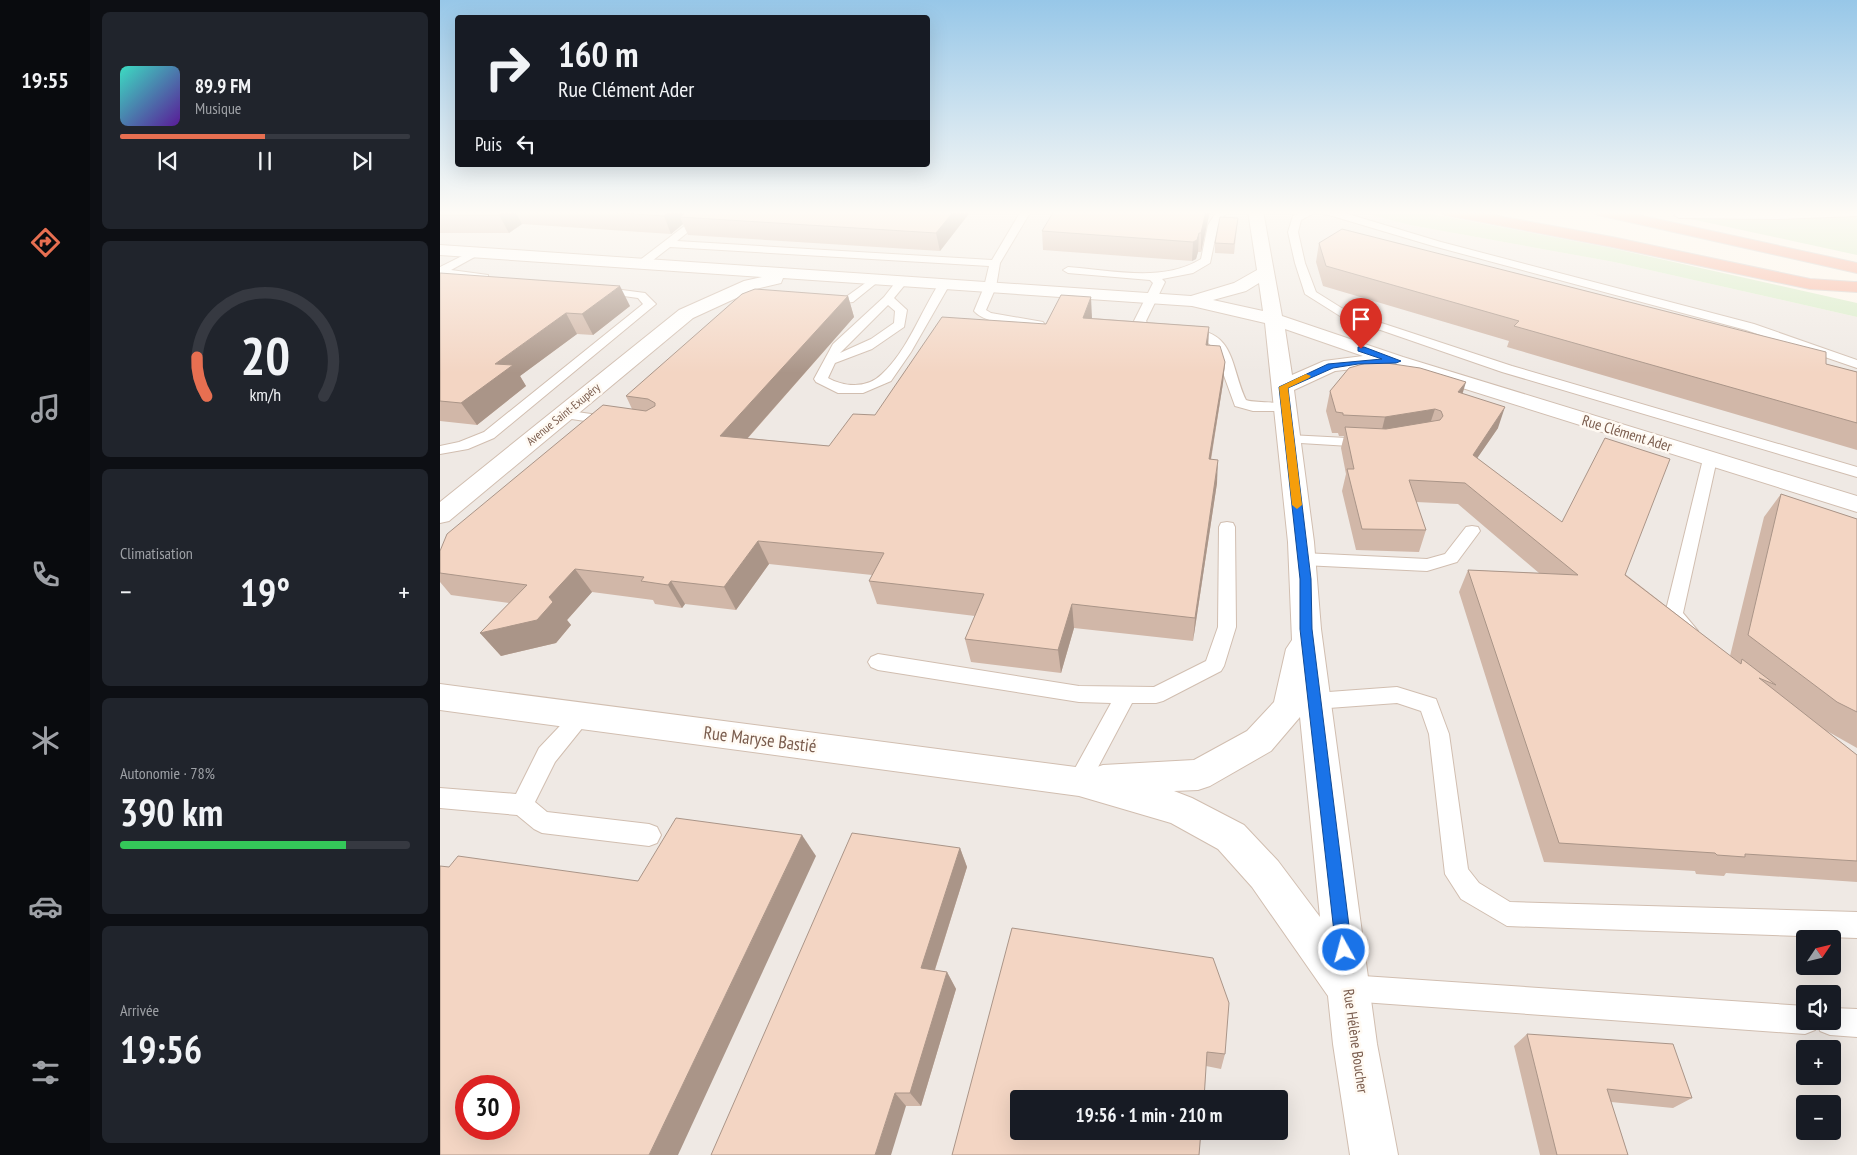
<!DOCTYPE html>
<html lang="fr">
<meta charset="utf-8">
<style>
:root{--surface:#171b24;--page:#20242c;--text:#f1f3f6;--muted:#9ea1a6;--line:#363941;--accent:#e76f51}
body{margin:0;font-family:"PT Sans Narrow",sans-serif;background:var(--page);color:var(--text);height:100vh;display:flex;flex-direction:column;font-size:19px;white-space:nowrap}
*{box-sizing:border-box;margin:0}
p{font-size:16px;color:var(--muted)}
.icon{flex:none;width:28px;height:28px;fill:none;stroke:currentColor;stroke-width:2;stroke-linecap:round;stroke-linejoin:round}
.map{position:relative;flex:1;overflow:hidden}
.side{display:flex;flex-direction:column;gap:12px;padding:12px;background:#0d0f14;width:350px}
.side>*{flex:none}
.guide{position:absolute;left:15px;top:15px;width:475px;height:152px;border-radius:5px;box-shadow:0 5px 20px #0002;background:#171b24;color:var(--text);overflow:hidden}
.needle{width:32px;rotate:55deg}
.tools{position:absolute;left:1356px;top:930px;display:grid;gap:10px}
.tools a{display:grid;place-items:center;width:45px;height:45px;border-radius:5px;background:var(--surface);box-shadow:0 5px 20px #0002;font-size:25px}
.speed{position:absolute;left:15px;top:1075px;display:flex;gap:10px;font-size:25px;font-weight:700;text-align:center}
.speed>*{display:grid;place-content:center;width:65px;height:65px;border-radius:50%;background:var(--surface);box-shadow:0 5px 20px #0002;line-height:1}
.speed .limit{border:8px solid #d22;background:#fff;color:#111}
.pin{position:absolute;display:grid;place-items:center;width:42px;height:42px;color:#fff;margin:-51px -21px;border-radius:50% 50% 50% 0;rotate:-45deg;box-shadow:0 0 5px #0007}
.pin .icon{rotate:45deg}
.me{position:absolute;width:55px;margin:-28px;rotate:353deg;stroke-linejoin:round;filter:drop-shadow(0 0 4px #0008)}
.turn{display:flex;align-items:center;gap:18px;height:105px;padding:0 20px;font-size:22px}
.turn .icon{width:65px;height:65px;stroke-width:2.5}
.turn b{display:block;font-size:35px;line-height:42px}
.then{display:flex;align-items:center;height:48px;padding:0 20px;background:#0003;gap:10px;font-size:19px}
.big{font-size:38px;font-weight:600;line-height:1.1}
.side .tile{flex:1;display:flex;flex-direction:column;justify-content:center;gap:8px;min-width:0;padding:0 18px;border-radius:8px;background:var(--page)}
.side .dial{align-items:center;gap:0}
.dial svg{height:130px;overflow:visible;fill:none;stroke:var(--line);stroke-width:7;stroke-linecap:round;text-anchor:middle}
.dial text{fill:var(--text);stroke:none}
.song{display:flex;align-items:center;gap:15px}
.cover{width:60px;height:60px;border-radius:8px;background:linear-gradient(135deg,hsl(170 70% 55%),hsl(270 70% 35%))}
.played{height:5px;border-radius:2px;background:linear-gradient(90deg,var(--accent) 50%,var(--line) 50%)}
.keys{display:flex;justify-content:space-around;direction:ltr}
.heat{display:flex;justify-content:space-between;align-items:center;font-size:28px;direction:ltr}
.charge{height:8px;border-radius:4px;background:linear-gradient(90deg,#34c759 78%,var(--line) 0)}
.trip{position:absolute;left:570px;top:1090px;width:278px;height:50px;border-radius:5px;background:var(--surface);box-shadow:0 5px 20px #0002;font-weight:600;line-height:50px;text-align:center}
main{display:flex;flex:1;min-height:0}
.dock{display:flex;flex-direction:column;width:90px;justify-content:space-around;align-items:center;background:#090b0e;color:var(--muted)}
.dock .icon{width:35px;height:35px}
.dock .selected{color:var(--accent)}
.dock b{font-size:22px;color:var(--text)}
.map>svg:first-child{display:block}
</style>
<main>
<nav class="dock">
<b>19:55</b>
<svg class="icon selected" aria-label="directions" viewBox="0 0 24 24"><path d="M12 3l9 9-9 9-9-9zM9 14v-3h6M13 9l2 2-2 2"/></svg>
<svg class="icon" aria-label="music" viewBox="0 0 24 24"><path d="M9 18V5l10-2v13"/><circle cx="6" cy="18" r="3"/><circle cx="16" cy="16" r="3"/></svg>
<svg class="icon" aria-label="phone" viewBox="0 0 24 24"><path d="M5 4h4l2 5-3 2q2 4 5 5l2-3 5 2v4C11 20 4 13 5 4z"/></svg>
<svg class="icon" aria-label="climate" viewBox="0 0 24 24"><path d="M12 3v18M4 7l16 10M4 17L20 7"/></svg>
<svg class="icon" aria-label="car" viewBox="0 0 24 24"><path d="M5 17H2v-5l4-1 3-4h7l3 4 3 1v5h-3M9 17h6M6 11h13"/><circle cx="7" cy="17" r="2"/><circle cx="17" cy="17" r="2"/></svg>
<svg class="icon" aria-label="filters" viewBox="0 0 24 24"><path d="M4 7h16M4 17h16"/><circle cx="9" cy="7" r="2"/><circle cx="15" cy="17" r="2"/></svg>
</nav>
<section class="side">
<div class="tile">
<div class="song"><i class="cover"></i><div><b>89.9 FM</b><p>Musique</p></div></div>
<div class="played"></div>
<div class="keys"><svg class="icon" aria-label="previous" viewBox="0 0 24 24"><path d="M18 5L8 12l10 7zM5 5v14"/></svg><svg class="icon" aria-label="pause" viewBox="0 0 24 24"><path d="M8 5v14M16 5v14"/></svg><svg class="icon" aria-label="next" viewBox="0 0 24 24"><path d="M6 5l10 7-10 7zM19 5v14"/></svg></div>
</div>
<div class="tile dial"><svg viewBox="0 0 100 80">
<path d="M14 69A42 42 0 1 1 86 69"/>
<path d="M14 69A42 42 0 0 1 8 45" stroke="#e76f51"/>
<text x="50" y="56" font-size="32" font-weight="700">20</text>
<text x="50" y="72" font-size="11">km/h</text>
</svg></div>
<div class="tile"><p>Climatisation</p>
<div class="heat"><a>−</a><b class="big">19°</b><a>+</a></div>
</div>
<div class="tile"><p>Autonomie · 78%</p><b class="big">390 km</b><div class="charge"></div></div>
<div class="tile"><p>Arrivée</p><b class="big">19:56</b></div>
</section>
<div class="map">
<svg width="1417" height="1155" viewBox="0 0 1417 1155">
<rect width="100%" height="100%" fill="#fdf6ec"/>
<path fill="#efe9e4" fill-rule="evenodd" d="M0 211H915L970 225 1174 262 1417 317V1155H0ZM1365 939H1392V966H1365ZM1365 994H1392V1021H1365ZM1365 1049H1392V1076H1365ZM26 1086H69V1129H26ZM579 1099H839V1131H579ZM1365 1104H1392V1131H1365Z"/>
<g fill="#d8ecc9">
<polygon points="915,211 976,211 1171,248 1417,303 1417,317 1174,262 970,225"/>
<polygon points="1417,215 1417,255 1251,219"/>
</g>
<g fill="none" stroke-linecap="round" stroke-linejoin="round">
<defs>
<g id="lane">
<path d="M264 211H274L237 241 552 260 581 211H591L560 263 556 287 546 310 551 313 603 322 605 325 599 329C582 326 545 324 534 311L544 287 549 266 230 247 208 264H200V260Z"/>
<path d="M777 211H787L778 225 770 263 753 273 722 279 725 282 706 321 708 324 725 327 727 330 725 333 700 330 694 321 713 283 710 280 628 273 623 270 628 267C672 270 722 283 761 259L768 225Z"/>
<polygon points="863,211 898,211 1001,242 1314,324 1417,360 1417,368 1306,330 993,246 889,215 874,213 861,220 858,232 865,263 876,292 908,312 1072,366 1417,467 1417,477 1062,372 900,316 865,294 855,263 848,232 853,216"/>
<polygon points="1417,211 1417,216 1337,219 1239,218 1234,215 1239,212"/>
<polygon points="36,249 41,252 40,254 11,270 48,275 48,279 0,275 0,267"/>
<polygon points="435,276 440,279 439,281 413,302 385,305 379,302 385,299 406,297"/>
<path d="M462 278 468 281 454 298 467 310 464 327 432 349 395 363 388 378C404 387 427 389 442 374 468 350 481 311 500 282H508L510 284 471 352 451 381 423 393H398L376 382 374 379 393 344 444 297 458 279ZM448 305 455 311 454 323 431 339 400 353Z"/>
<polygon points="159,287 205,293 216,304 54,438 28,449 0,454 0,446 19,442 44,432 203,304 198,298 155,292 155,288"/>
<path d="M747 329C796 330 790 366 806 400 817 404 846 400 853 408L851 411H813L795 406 774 348 762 338 743 336 741 333Z"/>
<polygon points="123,410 172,417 179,421 172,425 118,417 116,414"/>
<polygon points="849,435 926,439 933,443 926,447 844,442 842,439 844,436"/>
<path d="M1270 455 1277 459 1243 613 1258 631 1256 636C1241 640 1231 626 1225 614L1263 459Z"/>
<polygon points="787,522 793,523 795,527 796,627 784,666 781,671 723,701 716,703 692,703 647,788 639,791 631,788 628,781 671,703 639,702 438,670 431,667 428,662 431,657 438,654 639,686 714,687 766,661 778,627 779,527 781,523"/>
<polygon points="1032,526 1038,527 1040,531 1017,562 987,571 863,565 857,563 854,559 857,555 863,553 987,559 1005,554 1026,527"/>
<polygon points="957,687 996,699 1009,734 1028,869 1039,883 1070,902 1417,912 1417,938 1067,926 1021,899 1005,874 989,734 981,711 957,703 875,709 868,707 865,701 868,695 875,693"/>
<polygon points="142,707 149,710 152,716 115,762 95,802 107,812 209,824 217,827 221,835 217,843 209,846 102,833 94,829 77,815 0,808 0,788 76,794 99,748 135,710"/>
<polygon points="908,975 1365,1006 1365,1021 1392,1021 1392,1008 1417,1009 1417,1037 1390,1035 1380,1031 1377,1023 1375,1030 1365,1034 908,1001 899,997 895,988 899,979"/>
</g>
<path id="street" d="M808 211H823L842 316 963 357 1417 496V512L949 365 895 371 854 390 874 542 881 629 937 1044 958 1155H910L893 1044 888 996 812 887 778 849 731 823 639 796 0 710V684L651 769 663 765 754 760 807 731 834 702 846 649 852 640 848 542 825 323 752 306 343 278 341 283 316 289 253 318 9 521 0 523V502L239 310 304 281 322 277 0 255V245L751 296 794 283 817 270ZM819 283 823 311 773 300 806 291ZM845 329 923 356 884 361 852 375ZM860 717 880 917 838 861 804 825 752 798 734 791 758 790 770 786 831 751Z"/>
<g id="highway">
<polygon points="998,211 1031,211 1172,237 1370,279 1414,282 1417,282 1417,292 1370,289 1172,247 1005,215"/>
<polygon points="1151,211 1180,211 1417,263 1417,273 1158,215"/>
</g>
</defs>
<use href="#lane" stroke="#d1beb0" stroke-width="2"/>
<use href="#street" stroke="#d1beb0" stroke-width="2"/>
<use href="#highway" stroke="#dad1cd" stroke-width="2"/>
<use href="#lane" fill="#fff" fill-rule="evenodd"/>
<use href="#street" fill="#fff" fill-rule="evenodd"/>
<use href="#highway" fill="#f7b7a3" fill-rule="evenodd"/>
</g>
<g fill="#d1b7a8">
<polygon points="0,211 531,211 500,251 248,235 243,224 231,234 82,224 69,233 0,233"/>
<polygon points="770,211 761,252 758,252 756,259 752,261 603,250 602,231"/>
<polygon points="798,218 794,254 775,253 775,243"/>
<polygon points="879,243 1386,364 1417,372 1417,450 1067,347 1069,341 883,286 876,262"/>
<polygon points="0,273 190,306 153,335 137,334 80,376 86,386 37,425 0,421"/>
<polygon points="408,296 414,317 308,438 389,446 435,415 606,324 652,318 769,327 768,345 785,362 783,383 771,460 777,483 753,641 634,628 621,673 531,662 525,639 535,616 437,604 429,581 432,575 329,564 296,610 245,604 242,608 215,604 213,600 152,592 127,620 131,625 116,643 61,656 40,633 69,603 11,595 0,582 0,551 192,409 186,396"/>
<polygon points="890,391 1022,393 1058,428 1037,458 1290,656 1324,517 1341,494 1417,519 1417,748 1387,731 1417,755 1417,882 1286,873 1284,876 1256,874 1255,871 1104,862 1019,592 1028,570 1099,573 1018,504 976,502 986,530 979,552 916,550 902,491 906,474 901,448 904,436 899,436 898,433 892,433 886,411"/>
<polygon points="520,848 527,867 495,970 507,972 516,989 481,1106 466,1106 271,1155"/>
<polygon points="572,928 785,1054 781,1069 766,1066"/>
<polygon points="1087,1034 1252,1098 1233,1108 1171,1102 1188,1155 1100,1155 1074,1046"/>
</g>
<g fill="#aa9588">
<polygon points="65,211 75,211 82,224 69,233 59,215"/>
<polygon points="229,211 260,211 240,217 243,224 231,234 224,216"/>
<polygon points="514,211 531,211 500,251 496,233"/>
<polygon points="766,211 770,211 761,252 761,233"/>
<polygon points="759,233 758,252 756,259 752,261 753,242"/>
<polygon points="180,286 190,306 153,335 142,314"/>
<polygon points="408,296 414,317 290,458 280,436"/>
<polygon points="651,297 652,318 644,339 643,318"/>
<polygon points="126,313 137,334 80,376 86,386 37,425 21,403 55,364"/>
<polygon points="769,327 768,348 766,345"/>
<polygon points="785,362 783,383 767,482 769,459"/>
<polygon points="1026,382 1020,402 1018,392"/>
<polygon points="1065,407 1058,428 1025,476 1033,455"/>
<polygon points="995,409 988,430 940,438 945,417"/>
<polygon points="778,460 777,483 753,641 755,618"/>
<polygon points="318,541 329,564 296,610 284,587"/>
<polygon points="135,569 152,592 127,620 131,625 116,643 61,656 40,633"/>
<polygon points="231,581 245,604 242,608 228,585"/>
<polygon points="632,604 634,628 621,673 618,650"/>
<polygon points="362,835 376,856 238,1155 209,1155"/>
<polygon points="520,848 527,867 490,985 481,968"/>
<polygon points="507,972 516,989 481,1106 470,1093"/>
<polygon points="455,1093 466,1106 451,1155 435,1155"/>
</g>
<g fill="#f3d5c3" stroke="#aa9588" fill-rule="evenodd">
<polygon points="0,211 65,211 59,215 0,215"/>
<polygon points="153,211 229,211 224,216"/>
<polygon points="247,211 514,211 496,233 240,217"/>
<polygon points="614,211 766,211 761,233 759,233 757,240 753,242 602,231"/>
<polygon points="780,217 798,218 794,244 775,243"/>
<polygon points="902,229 1386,352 1386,364 1417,372 1417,423 1074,326 1079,321 886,266 879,243"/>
<polygon points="0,273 180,286 142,314 126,313 55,364 73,365 21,403 0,401"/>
<polygon points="315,289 408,296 280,436 389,446 413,414 435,415 502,317 606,324 621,295 651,297 643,318 769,327 766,345 780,346 785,362 769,459 778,460 755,618 632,604 618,650 525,639 544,594 429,581 444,553 318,541 284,587 231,581 228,585 201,581 204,577 135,569 109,597 113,602 97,620 40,633 87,585 0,573 0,551 7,534 163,405 206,411 215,406 215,403 208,399 186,396 302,294"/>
<polygon points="933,361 980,368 1026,382 1018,392 1065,407 1033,455 1122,522 1165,438 1230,459 1185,575 1301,664 1302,659 1336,685 1319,678 1417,755 1417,861 1305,854 1305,857 1277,855 1275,853 1119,843 1028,570 1138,575 1025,483 969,480 986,530 922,529 907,469 914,469 905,427 946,429 1000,420 1003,416 1001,411 995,409 945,417 903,415 903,413 896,412 890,391 909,368"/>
<polygon points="1341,494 1417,519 1417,712 1397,702 1308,635"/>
<path d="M236 818 362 835 209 1155H0V866L9 867 18 856 198 881ZM26 1086H69V1129H26Z"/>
<polygon points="412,833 520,848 481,968 507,972 470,1093 455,1093 435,1155 271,1155"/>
<polygon points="572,928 773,958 789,1003 785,1054 767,1052 764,1099 579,1099 579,1131 761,1131 759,1155 512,1155"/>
<polygon points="1087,1034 1233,1044 1252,1098 1167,1089 1188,1155 1117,1155"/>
</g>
<linearGradient id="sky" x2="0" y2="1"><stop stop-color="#97c7e8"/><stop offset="0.57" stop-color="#fefbf6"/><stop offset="1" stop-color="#fefbf6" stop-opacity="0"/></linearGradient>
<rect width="1417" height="373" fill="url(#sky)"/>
<polygon fill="#1a73e8" stroke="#114b97" points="918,347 924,347 961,361 956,363 918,364 893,368 848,388 871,579 872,629 912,950 910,956 904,958 898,956 896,950 860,629 860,579 839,387 888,364 942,359 918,351"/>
<polygon fill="#f59e0b" points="866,374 871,376 869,378 848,388 862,505 857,509 852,505 839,387"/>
<g text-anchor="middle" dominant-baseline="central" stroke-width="5" stroke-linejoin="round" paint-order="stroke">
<g font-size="12" fill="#7a5c4d" stroke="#fffaf3">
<text transform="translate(123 414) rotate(-39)">Avenue Saint-Exupéry</text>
</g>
<g font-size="15" fill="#7a5c4d" stroke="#fffaf3">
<text transform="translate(1187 433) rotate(17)">Rue Clément Ader</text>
<text transform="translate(916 1041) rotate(82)">Rue Hélène Boucher</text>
</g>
<g font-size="18" fill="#7a5c4d" stroke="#fffaf3">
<text transform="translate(320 739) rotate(7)">Rue Maryse Bastié</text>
</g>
</g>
</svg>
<div class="tools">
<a><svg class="needle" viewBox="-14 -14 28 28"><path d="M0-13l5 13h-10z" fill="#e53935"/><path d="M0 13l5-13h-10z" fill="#9ea1a6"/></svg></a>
<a><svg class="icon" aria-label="sound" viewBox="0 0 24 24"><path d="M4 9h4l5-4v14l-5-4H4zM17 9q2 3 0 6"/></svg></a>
<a>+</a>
<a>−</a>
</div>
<div class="speed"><div class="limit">30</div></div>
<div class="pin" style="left:921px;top:349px;background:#d93025"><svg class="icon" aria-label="arrive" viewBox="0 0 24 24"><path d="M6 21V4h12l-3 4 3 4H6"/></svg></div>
<svg class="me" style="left:904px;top:950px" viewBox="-20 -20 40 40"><circle r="17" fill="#1a73e8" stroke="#fff" stroke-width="3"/><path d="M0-11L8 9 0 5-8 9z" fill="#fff"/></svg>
<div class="trip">19:56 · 1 min · 210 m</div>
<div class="guide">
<div class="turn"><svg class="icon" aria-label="right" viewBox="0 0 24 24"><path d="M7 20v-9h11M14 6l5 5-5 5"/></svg><div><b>160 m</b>Rue Clément Ader</div></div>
<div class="then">Puis<svg class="icon" aria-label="left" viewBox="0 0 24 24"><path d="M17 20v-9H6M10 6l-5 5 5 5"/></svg></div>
</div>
</div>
</main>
